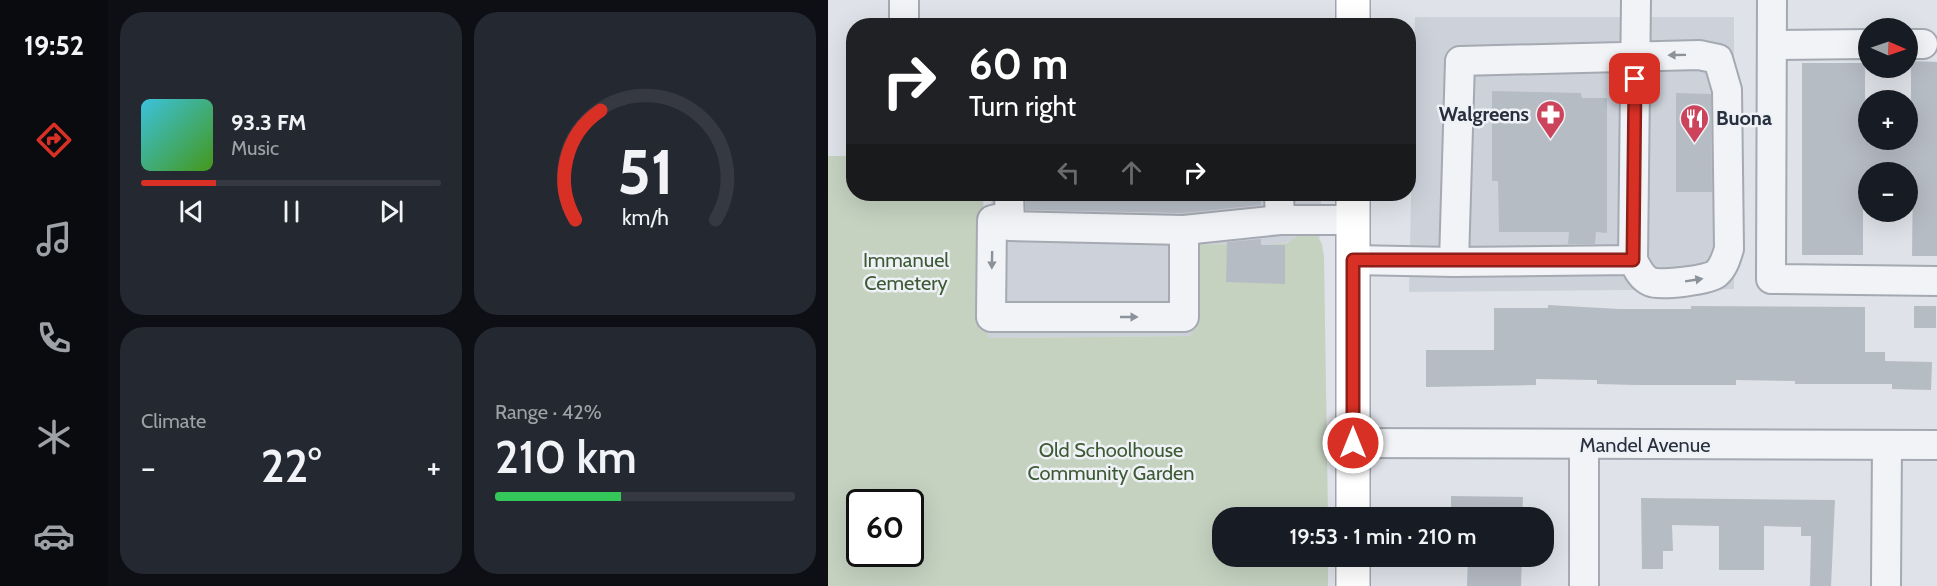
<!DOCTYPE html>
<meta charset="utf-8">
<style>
:root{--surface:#171b24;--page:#242831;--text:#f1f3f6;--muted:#9ea1a6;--line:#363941;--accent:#d93025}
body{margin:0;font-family:Cabin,sans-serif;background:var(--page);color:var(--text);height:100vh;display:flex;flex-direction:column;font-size:22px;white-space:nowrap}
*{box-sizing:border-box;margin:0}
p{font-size:20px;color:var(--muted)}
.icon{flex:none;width:33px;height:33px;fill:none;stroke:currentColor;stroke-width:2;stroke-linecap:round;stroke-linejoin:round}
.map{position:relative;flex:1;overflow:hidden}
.details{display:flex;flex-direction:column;gap:12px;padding:12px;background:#0d0f14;width:720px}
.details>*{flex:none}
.top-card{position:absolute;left:18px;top:18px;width:570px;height:183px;border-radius:24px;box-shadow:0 6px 24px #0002;background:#202124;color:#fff;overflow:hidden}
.needle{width:39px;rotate:92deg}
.fabs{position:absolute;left:1030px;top:18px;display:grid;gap:12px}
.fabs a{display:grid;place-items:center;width:60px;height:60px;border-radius:50%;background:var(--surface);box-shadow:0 6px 24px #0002;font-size:30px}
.speed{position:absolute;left:18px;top:489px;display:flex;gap:12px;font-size:30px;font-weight:700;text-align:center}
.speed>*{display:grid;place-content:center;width:78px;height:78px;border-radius:50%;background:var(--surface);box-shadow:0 6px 24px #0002;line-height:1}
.speed .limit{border:3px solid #111;border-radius:9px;background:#fff;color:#111}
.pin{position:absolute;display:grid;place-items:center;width:51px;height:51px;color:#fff;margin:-26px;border-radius:12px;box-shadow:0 3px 9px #0006}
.me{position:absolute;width:66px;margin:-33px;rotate:0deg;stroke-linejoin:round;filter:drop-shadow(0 0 4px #0008)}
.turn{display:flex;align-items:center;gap:21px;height:126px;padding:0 24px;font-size:27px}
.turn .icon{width:78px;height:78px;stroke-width:2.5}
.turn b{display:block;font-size:42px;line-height:51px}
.lanes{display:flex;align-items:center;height:57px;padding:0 24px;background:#0003;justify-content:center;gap:30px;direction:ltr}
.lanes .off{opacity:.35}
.big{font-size:45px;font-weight:600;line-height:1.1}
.details .card{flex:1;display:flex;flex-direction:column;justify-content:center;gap:9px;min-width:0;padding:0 21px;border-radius:24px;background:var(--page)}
.details .dial{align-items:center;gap:0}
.dial svg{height:156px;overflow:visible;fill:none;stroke:var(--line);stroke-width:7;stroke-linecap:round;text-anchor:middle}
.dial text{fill:var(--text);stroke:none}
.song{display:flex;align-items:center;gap:18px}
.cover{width:72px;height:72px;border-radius:9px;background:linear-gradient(135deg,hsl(190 70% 55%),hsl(100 70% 35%))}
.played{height:6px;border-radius:3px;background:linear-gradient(90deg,var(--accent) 25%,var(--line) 25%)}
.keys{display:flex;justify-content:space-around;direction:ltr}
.heat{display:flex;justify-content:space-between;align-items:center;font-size:33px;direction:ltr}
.charge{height:9px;border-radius:4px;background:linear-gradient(90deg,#34c759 42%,var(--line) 0)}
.details .tiles{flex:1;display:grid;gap:12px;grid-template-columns:repeat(2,1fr)}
.trip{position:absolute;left:384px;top:507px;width:342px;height:60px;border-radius:24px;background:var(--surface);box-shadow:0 6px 24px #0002;font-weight:600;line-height:60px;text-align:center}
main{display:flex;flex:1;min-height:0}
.tab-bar{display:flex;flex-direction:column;width:108px;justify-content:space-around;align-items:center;background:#090b0e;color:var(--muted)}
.tab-bar .icon{width:42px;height:42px}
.tab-bar .selected{color:var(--accent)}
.tab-bar b{font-size:27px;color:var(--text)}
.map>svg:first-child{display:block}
</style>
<main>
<nav class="tab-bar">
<b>19:52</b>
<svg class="icon selected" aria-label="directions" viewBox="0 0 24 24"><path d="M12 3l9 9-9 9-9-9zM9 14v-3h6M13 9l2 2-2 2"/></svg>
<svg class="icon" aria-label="music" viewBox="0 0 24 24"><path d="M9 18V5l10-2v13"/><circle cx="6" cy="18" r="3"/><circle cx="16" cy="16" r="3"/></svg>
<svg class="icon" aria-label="phone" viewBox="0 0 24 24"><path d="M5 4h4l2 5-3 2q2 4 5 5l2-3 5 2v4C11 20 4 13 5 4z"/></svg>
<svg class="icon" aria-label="climate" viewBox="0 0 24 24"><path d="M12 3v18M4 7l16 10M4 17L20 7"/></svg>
<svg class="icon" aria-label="car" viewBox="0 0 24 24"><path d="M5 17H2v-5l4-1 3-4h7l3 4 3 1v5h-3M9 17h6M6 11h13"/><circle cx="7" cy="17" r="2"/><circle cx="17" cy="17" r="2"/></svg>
</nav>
<section class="details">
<div class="tiles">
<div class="card">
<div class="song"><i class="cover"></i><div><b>93.3 FM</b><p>Music</p></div></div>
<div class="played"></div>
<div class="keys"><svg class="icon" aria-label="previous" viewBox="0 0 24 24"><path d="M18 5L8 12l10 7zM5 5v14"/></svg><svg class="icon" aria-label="pause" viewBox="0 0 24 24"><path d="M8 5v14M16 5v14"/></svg><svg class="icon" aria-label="next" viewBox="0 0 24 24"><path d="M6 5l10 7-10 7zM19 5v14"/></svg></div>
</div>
<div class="card dial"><svg viewBox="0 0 100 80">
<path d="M14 69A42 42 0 1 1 86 69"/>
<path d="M14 69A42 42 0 0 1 27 13" stroke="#d93025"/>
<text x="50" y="56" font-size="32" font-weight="700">51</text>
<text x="50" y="72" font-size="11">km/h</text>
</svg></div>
<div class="card"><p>Climate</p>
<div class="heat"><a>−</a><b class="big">22°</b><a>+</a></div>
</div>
<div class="card"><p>Range · 42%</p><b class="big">210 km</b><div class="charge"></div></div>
</div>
</section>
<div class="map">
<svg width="1109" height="586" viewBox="0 0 1109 586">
<rect width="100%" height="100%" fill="#dfe2e8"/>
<g fill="#cdd1da">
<polygon points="587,17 906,17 906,289 581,292"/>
<polygon points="468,20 479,25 61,26 61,21"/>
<polygon points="165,194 493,194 492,239 489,235 474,233 462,242 445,245 366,244 363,336 160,338 158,228"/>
</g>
<path fill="#c5d2c0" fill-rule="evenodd" d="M0 156H25L26 194H155L160 338 363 336 366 244 442 245 460 243 474 233 489 235 494 244 496 257 500 517 394 518V556L500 557V586H0ZM32 502H82V554H32Z"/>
<g fill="#b6bcc4">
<polygon points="1083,61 1109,62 1109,256 1084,256 1085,174 1080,172 1035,174 1035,255 974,255 974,63 1037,63 1037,128 1041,128 1041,140 1080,140 1080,128 1083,128"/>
<polygon points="664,91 753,93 754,98 779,98 779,233 768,232 767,244 740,244 741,232 671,232 670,181 664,181"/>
<polygon points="848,93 883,94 884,192 848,192"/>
<polygon points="197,194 433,194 433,205 355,213 198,210"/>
<polygon points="433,239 433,245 457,245 457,284 398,282 399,242"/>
<polygon points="720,305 791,309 863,309 863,306 1037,307 1037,352 1057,352 1057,361 1104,362 1103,390 1064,389 1064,384 967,384 967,381 908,380 908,385 808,385 769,384 769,380 708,379 708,385 598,387 598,350 666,350 666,308 720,308"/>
<rect x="1086" y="306" width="22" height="22"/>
<polygon points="623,496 695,497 694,518 623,518"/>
<polygon points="813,498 1007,500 1003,586 982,586 983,536 973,536 973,527 936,526 936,570 891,570 891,526 844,525 845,551 835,551 835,569 814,569"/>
<polygon points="640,556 694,556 693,586 639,586"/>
</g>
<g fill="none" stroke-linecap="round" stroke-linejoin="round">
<defs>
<g id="minor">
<polyline points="76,0 76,26"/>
<polyline points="944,0 943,279 1109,281"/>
<polyline points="1080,44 1095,44"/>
<polyline points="944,45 1041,44"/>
<polyline points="181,194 182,226 356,230 452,220"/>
<polyline points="451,194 452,220 525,220"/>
<polyline points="182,216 164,220 163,317 356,317 356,230"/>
<polyline points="525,260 626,262"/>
<path d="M805 260 626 262 632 61 871 55 890 59 899 90 901 249C898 258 896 267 888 274 881 280 832 286 823 282 813 278 809 268 805 260L808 0"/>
<polyline points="525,443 1109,445"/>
<polyline points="756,586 756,445"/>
<polyline points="1058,586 1059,445"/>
</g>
<g id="major">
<polyline points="525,0 525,26"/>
<polyline points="525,194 525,518"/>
<polyline points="525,586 525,556"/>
</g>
</defs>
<use href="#minor" stroke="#a4a9b2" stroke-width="32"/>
<use href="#major" stroke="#9ea7b3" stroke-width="36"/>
<use href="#minor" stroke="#f1f3f6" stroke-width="28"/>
<use href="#major" stroke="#fff" stroke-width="33"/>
</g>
<defs><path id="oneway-solid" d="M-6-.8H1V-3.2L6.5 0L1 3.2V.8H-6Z" transform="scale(1.5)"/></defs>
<g fill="#8c929a">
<use href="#oneway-solid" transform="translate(849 55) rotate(179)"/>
<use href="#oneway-solid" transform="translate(164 260) rotate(91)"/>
<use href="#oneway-solid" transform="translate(866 280) rotate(-9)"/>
<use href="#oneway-solid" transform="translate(301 317)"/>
</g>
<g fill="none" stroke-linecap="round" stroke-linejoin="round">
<defs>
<polyline id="route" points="525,443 525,260 805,260 807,79"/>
</defs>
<use href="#route" stroke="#8d1f18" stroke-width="15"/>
<use href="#route" stroke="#d93025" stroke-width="10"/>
</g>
<defs>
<symbol id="pharmacy-pin" viewBox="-11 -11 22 30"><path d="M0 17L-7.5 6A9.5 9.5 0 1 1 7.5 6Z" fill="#cc445b" stroke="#eef1f5"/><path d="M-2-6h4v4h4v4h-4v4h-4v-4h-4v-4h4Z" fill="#fff"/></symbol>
<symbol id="restaurant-pin" viewBox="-11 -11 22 30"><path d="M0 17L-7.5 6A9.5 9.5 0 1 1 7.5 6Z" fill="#cc445b" stroke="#eef1f5"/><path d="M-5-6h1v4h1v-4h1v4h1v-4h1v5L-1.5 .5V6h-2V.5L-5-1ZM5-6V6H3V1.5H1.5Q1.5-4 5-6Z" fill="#fff"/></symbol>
</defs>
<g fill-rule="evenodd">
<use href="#pharmacy-pin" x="706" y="98" width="33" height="45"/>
<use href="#restaurant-pin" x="850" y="102" width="33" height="45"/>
</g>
<g text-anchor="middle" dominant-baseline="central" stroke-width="5" stroke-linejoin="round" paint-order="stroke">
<g font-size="20" font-weight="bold" fill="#28303f" stroke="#eef1f5" text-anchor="end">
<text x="701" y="114">Walgreens</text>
<text x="888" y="118" text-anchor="start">Buona</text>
</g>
<g font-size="20" fill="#3d5a35" stroke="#eef1f5">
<text x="78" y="260">Immanuel<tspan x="78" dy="23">Cemetery</tspan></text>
<text x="283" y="450">Old Schoolhouse<tspan x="283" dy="23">Community Garden</tspan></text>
</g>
<g font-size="20" fill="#28303f" stroke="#eef1f5">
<text x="817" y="445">Mandel Avenue</text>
</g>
</g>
</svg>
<div class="fabs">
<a><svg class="needle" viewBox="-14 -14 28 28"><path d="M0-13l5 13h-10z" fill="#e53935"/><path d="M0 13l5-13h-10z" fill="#9ea1a6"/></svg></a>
<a>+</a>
<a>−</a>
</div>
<div class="speed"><div class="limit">60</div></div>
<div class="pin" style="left:807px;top:79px;background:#d93025"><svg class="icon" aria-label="arrive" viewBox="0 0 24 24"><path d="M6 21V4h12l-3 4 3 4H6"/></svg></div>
<svg class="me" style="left:525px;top:443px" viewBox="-20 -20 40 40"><circle r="17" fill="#d93025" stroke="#fff" stroke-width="3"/><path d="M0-11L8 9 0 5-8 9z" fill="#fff"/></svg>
<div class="trip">19:53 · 1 min · 210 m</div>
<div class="top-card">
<div class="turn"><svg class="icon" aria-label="right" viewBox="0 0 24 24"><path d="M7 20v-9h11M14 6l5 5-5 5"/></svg><div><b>60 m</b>Turn right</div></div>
<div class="lanes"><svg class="icon off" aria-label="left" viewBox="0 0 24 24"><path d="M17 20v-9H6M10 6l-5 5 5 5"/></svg><svg class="icon off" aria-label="ahead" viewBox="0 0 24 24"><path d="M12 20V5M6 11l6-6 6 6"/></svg><svg class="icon" aria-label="right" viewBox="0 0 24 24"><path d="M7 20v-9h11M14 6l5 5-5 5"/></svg></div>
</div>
</div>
</main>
